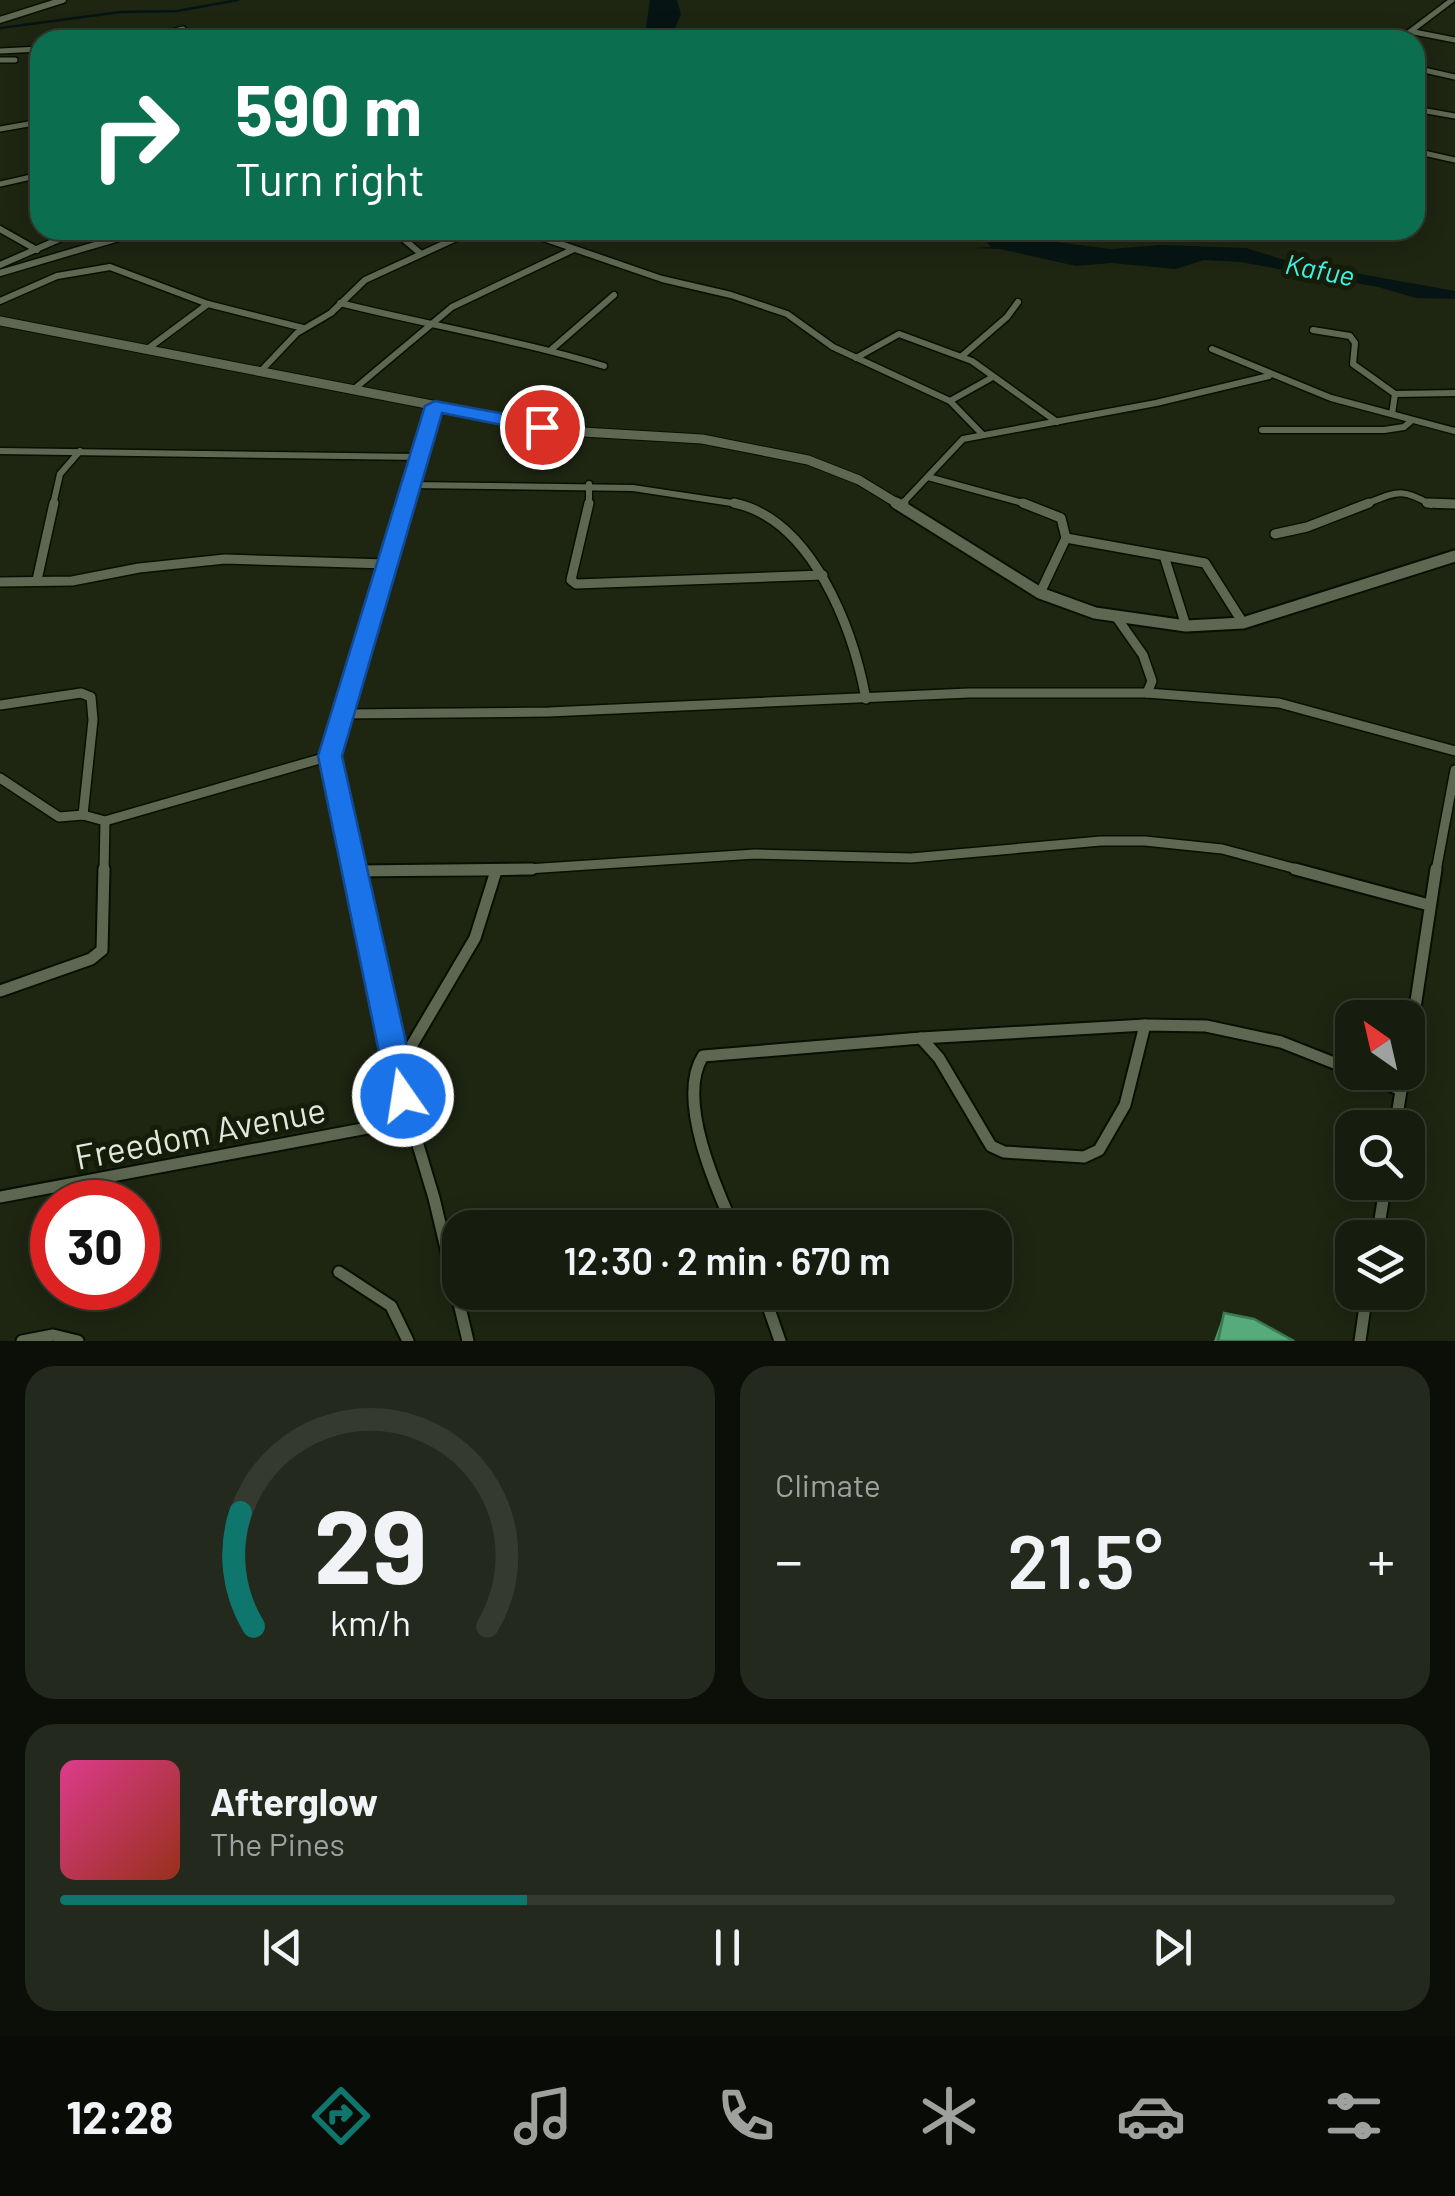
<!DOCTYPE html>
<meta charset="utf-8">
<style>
:root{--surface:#161c0e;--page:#23291c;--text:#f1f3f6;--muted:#9ea19e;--line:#353a2e;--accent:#0f766e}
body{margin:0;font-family:Barlow,sans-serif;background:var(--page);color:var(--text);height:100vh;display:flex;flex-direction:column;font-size:38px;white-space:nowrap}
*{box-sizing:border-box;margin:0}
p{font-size:32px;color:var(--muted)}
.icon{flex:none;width:55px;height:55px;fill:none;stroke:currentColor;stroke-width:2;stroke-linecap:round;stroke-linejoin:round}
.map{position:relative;height:1341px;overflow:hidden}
.panel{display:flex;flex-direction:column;gap:25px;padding:25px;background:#0c0f08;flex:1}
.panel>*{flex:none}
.guide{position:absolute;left:30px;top:30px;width:1395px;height:210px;border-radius:30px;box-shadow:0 5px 25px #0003,0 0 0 2px var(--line);background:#0b6e4f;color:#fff;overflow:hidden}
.needle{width:65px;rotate:326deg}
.controls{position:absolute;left:1335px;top:1000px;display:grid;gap:20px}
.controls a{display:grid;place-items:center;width:90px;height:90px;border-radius:20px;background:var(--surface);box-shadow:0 5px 25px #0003,0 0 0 2px var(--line);font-size:50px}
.speed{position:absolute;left:30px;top:1180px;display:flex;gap:20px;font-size:50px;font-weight:700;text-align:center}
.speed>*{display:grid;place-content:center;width:130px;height:130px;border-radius:50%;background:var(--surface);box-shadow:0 5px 25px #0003,0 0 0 2px var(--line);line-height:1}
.speed .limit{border:15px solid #d22;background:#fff;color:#111}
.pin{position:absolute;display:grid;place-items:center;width:85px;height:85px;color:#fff;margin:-42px;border:5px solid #fff;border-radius:50%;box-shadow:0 2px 10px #0007}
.me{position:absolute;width:110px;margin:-55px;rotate:347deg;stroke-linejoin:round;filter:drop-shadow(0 0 8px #0008)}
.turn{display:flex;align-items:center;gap:35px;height:210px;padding:0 40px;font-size:45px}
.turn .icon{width:130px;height:130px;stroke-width:2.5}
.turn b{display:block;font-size:70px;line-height:85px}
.big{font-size:75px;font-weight:600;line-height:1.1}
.panel .tile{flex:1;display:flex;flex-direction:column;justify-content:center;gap:15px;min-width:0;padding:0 35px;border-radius:30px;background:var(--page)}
.panel .dial{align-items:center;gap:0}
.dial svg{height:260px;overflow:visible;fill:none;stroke:var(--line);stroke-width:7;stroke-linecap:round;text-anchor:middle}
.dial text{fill:var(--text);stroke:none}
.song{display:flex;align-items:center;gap:30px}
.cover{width:120px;height:120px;border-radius:15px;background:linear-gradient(135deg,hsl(330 70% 55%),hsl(10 70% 35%))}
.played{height:10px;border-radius:5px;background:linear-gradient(90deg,var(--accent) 35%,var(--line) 35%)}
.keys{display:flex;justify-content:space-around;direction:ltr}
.heat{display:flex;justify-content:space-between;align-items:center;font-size:55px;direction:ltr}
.panel .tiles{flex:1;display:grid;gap:25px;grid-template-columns:1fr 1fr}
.tile:last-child{grid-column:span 2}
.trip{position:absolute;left:442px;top:1210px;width:570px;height:100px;border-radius:30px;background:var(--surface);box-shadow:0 5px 25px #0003,0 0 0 2px var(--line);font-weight:600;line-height:100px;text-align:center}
.dock{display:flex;height:160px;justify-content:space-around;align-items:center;background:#090b06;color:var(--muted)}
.dock .icon{width:70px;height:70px}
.dock .current{color:var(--accent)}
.dock b{font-size:45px;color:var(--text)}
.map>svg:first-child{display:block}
</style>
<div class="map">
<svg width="1455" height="1341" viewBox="0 0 1455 1341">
<rect width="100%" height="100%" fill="#1e2612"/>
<g fill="#061513">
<polygon points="650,0 677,0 681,14 670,40 644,40"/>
<polygon points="800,230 960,230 1111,249 1160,245 1246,248 1288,261 1455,291 1455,299 1416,298 1378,287 1240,262 1204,260 1176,269 1112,263 1076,266 1000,249 972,248 991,247 986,241 831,232 816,235"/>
</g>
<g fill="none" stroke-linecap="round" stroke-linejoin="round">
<polyline stroke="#061513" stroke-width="2.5" points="0,28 121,12 177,11 238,0"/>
<defs>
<g id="minor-far3">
<polyline points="1414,32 1455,40"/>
<polyline points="141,40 183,29"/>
<polyline points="1399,40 1452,0"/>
<polyline points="0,51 40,49"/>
<polyline points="0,60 15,60"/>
<polyline points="1415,68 1455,77"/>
<polyline points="1415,109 1455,116"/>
<polyline points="0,129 40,122"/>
<polyline points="1415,151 1455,160"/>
<polyline points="0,184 40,175"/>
</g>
<g id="minor-far2">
<polyline points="0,229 37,250"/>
<polyline points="271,230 285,235"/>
<polyline points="393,230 420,253"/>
<polyline points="520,230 662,279 731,295 787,314 833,347 950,401 982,434"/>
<polyline points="0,265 80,230"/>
<polyline points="0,273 146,230"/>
<polyline points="0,301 57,276 110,267 208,304 303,328"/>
<path d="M340 303C428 325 517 340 604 366"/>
<polyline points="1313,330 1350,336 1355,343 1353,364 1395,394"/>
<polyline points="552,349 614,295"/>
<polyline points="1212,349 1331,398 1455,431"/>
<polyline points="146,350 208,304"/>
<polyline points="962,356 1007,317 1018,302"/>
<polyline points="856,358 899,334 972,361 1057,422"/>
<polyline points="260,372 297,333 331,313 365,280 474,230"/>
<polyline points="353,390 452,307 574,249"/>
<polyline points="950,401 991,378"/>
<polyline points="1392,414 1395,394 1455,393"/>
<polyline points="1262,430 1384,430 1404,427 1410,422"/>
<polyline points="0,451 419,457"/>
<polyline points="928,477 1030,505"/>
<polyline points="410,485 633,488 745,505"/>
<polyline points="53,505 60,474 80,451"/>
<polyline points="405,505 435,406"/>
<polyline points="589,505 589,484"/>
<polyline points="901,505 963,439 1156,403 1269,376"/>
<path d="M1363 505C1395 493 1400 486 1431 505"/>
<polyline points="1438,505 1455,504"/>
</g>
<g id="minor-far1">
<polyline points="589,503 571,580 576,584 823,575"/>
<path d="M734 503C813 520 853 629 866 699"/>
<polyline points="1023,503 1061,518 1066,538 1040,593"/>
<polyline points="1427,503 1455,504"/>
<polyline points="901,506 904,503"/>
<polyline points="1275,534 1307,527 1369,503"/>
<polyline points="1066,538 1205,563 1243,623"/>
<polyline points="1165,559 1186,626"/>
<polyline points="37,580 54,503"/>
<polyline points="0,582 72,581 139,568 225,559 387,564"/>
<polyline points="1117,618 1143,655 1152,681 1147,693"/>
<polyline points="0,705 81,693 91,697 93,720 83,815"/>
<polyline points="342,714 549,712 969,693 1147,693 1279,703 1455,751"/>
<polyline points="0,778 59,817 83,815 105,821 330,756"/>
<polyline points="104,871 105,821"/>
<polyline points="357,871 330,756 406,503"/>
<polyline points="357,871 496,871 755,854 911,858 1101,841 1145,841 1222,849 1304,871"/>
<polyline points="1436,871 1455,770"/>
</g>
<g id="minor">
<polyline points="356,869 396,1072 434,1198 468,1341"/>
<polyline points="1295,869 1429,905"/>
<polyline points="357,871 532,869"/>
<polyline points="0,991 91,959 102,950 104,869"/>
<polyline points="921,1038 939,1058 991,1146 1004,1152 1084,1157 1099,1150 1125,1105 1145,1025"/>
<polyline points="1408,1054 1436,869"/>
<polyline points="396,1072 475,938 496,871"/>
<polyline points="1359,1072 1401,1090"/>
<polyline points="1395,1128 1404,1072"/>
<polyline points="0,1197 410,1120"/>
<path d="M734 1228C715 1186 676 1098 703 1056L921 1038 1145 1025 1206 1026 1281 1042 1352 1070"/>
<polyline points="1377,1238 1386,1182"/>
<polyline points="339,1272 391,1306 408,1341"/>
<polyline points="763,1292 780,1341"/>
<polyline points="22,1341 53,1335 78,1341"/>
<polyline points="1360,1341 1367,1292"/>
</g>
<polyline id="tertiary-far2" points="0,20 63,0"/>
<polyline id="tertiary-far1" points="0,321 566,431 702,439 808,460 859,480 900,505"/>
<polyline id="tertiary" points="896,503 1040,593 1095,613 1186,626 1243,623 1455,556"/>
</defs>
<use href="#minor-far3" stroke="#080f01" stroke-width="8"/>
<use href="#minor-far2" stroke="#080f01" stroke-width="9"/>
<use href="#minor-far1" stroke="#080f01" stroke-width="12"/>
<use href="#minor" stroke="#080f01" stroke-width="15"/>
<use href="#tertiary-far2" stroke="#080f01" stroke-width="9"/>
<use href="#tertiary-far1" stroke="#080f01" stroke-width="11"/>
<use href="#tertiary" stroke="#080f01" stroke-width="15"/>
<use href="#minor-far3" stroke="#5d6751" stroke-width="5"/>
<use href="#minor-far2" stroke="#5d6751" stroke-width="6"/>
<use href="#minor-far1" stroke="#5d6751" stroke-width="9"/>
<use href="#minor" stroke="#5d6751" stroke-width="11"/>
<use href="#tertiary-far2" stroke="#5d6751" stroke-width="6"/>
<use href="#tertiary-far1" stroke="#5d6751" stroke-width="9"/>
<use href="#tertiary" stroke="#5d6751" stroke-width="11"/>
</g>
<polygon fill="#4b9369" points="1224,1313 1294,1341 1214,1341"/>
<polygon fill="#57ab7a" stroke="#3d7855" stroke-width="2.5" points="1224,1313 1254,1319 1294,1341 1218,1341"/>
<polygon fill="#1a73e8" stroke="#114b97" stroke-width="2.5" points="435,401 542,421 552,427 542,433 442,413 342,756 418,1096 413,1105 403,1109 393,1105 388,1096 318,756 425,406"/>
<g text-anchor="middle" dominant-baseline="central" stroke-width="10" stroke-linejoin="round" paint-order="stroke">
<g font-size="28" font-style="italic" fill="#41f1e1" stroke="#151c09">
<text transform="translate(1320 269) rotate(11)">Kafue</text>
</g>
<g font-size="35" fill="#e2e8db" stroke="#151c09">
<text transform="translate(200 1132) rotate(-11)">Freedom Avenue</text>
</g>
</g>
</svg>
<div class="controls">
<a><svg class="needle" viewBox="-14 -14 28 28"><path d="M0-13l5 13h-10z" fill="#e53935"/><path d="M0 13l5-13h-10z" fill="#9ea19e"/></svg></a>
<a><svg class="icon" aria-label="search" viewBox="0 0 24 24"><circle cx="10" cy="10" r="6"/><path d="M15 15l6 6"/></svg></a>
<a><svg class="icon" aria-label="layers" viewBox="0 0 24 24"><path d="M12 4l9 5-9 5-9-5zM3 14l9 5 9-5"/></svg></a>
</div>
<div class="speed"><div class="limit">30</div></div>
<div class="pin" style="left:542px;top:427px;background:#d93025"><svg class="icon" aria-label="arrive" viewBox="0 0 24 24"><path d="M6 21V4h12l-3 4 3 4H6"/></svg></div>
<svg class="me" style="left:403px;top:1096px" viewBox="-20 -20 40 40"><circle r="17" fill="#1a73e8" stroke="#fff" stroke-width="3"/><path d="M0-11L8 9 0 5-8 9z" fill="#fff"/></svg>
<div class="trip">12:30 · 2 min · 670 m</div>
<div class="guide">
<div class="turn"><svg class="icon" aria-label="right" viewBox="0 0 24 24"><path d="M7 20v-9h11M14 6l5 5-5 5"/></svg><div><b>590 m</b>Turn right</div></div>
</div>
</div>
<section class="panel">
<div class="tiles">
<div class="tile dial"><svg viewBox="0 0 100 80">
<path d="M14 69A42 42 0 1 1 86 69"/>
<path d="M14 69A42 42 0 0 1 10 34" stroke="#0f766e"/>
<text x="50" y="56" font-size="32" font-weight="700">29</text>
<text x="50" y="72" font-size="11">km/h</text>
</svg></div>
<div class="tile"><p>Climate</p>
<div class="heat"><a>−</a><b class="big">21.5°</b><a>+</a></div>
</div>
<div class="tile">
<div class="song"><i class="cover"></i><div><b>Afterglow</b><p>The Pines</p></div></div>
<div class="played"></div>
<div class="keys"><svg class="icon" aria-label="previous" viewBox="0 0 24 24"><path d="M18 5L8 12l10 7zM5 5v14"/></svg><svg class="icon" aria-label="pause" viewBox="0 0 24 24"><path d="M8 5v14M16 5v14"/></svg><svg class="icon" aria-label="next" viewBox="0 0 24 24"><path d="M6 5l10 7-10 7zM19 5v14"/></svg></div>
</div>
</div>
</section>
<nav class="dock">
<b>12:28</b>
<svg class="icon current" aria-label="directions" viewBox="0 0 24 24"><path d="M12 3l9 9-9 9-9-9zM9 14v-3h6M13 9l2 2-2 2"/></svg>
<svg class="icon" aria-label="music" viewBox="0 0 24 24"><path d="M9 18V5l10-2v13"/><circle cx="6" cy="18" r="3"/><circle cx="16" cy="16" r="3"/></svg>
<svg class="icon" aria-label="phone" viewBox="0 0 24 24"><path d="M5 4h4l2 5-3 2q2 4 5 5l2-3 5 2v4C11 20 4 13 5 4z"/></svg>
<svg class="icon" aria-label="climate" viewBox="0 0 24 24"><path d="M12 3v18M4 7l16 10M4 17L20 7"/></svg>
<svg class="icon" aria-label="car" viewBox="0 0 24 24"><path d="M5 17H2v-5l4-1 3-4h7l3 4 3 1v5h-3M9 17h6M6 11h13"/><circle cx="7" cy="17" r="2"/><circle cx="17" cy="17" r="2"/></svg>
<svg class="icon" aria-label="filters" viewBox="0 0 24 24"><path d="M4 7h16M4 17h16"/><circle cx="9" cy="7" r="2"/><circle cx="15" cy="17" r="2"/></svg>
</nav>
